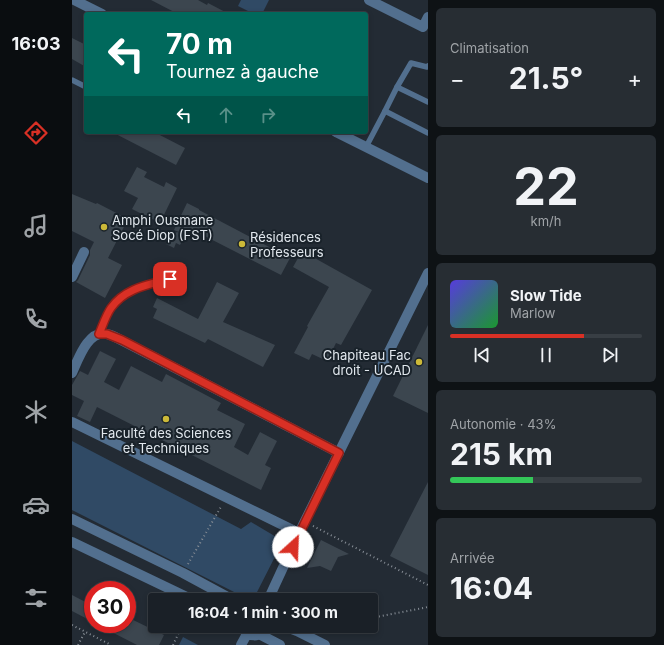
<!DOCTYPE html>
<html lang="fr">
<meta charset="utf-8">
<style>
:root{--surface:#1a2027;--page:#272d33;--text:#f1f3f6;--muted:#9fa3a7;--line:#383e44;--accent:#d93025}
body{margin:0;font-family:Inter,sans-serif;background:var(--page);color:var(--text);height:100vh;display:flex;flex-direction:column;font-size:15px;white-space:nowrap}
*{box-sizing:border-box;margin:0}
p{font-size:13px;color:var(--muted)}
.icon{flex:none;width:22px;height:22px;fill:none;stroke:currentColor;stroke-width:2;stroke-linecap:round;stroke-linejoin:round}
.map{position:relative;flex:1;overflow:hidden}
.side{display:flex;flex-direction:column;gap:8px;padding:8px;background:#0e1215;width:236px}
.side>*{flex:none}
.hud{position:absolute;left:12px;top:12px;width:284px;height:122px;border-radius:4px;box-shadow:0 2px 6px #0003,0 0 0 1px var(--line);background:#00695c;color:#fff;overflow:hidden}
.speed{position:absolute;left:12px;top:581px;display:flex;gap:8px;font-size:20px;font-weight:700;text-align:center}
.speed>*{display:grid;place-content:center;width:52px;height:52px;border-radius:50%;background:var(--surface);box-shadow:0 2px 6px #0003,0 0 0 1px var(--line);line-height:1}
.speed .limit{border:6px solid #d22;background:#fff;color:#111}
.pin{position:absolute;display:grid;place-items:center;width:34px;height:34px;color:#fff;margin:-17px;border-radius:8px;box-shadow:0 2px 6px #0006}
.me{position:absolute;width:44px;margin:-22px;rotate:25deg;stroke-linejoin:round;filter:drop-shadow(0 0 3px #0008)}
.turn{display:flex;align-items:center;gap:14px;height:84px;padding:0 16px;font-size:18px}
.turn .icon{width:52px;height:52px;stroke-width:2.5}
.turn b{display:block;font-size:28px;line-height:34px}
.lanes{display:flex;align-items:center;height:38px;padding:0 16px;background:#0003;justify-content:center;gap:20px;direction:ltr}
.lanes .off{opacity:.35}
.big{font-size:30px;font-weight:700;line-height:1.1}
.side .widget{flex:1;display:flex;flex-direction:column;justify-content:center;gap:6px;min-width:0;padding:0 14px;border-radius:6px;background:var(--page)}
.side .dial{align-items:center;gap:0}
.dial b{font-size:52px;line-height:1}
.song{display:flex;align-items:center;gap:12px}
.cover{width:48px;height:48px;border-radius:6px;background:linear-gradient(135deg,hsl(250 70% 55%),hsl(130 70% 35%))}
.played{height:4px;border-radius:2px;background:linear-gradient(90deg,var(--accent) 70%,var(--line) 70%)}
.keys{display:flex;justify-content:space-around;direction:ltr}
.heat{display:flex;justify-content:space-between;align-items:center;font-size:22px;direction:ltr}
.charge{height:6px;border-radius:3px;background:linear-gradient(90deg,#34c759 43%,var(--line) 0)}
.trip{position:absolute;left:76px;top:593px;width:230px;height:40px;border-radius:4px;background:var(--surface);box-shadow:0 2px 6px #0003,0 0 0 1px var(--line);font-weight:700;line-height:40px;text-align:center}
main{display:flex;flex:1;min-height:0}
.tab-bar{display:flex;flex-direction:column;width:72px;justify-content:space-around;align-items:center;background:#0a0d10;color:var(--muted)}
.tab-bar .icon{width:28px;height:28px}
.tab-bar .on{color:var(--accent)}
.tab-bar b{font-size:18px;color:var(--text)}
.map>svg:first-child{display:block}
</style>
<main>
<nav class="tab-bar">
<b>16:03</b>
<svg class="icon on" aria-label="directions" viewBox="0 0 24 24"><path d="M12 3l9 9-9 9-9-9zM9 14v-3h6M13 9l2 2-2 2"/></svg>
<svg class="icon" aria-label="music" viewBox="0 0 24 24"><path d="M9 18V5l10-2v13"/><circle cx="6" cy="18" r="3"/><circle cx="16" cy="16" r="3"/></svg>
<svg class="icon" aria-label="phone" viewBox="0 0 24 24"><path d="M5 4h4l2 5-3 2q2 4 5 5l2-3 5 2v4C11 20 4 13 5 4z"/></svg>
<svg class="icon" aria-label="climate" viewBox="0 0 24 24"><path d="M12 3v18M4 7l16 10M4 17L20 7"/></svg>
<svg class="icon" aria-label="car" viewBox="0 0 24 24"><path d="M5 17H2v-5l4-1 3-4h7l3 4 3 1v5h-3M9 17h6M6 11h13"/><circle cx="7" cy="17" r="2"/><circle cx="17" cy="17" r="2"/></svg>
<svg class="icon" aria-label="filters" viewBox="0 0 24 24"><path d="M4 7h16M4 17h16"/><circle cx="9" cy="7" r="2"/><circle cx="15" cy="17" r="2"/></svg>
</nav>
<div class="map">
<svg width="356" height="645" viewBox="0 0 356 645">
<rect width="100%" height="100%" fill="#232b34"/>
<g fill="#304a65">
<polygon points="169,0 197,0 190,14 182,14 166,6"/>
<polygon points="0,441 169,529 179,522 211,541 182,598 172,597 0,510"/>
<polygon points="111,637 126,645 107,645"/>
</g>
<g fill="#3c464f">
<polygon points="79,0 126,0 135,5 136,3 157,14 106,14"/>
<polygon points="0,38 14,45 14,67 0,59"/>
<polygon points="40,132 82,132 113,148 104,165"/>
<polygon points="65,167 75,172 72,177 92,187 94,182 105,188 88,223 60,209 66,198 52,191"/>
<polygon points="0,194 24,204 25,203 56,219 36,258 50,265 33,298 4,282 6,280 18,255 18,250 22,242 0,231"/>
<polygon points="115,203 127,209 127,210 218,258 209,275 117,228 108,245 104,243 102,248 94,244 100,233 107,232 102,230"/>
<polygon points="230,251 300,290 269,345 264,343 255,361 240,354 237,360 222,353 236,327 235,326 257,287 221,267"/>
<polygon points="145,282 167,293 151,322 203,345 191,367 136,339 133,343 81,318 85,309 81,307 85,298 126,319"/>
<polygon points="356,325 356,413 321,396"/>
<polygon points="28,351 44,359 32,382 47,390 59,366 90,382 94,374 149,403 145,410 173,424 162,447 176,455 188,432 205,441 193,465 199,468 189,490 25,407 18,422 5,416 12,401 0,395 0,385 8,371 16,375"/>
<polygon points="356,482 356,575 318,556"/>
<polygon points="249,540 277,554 266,557 259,571 248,566 235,568"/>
<polygon points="0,595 21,606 21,622 0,611"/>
<polygon points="55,617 92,635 87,645 65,645 24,624 55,624"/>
</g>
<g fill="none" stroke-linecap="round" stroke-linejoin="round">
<g stroke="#878e96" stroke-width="2" stroke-dasharray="1 3" stroke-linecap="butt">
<polyline points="241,526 356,585"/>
<polyline points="116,564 150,505"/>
<polyline points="299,618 356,607"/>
<polyline points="0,625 39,645"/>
<polyline points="243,628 254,626"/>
<polyline points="6,645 13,632"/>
<polyline points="101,645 109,628"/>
</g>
<g stroke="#526f8e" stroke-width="5.5">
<polyline points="0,80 14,87"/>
<polyline points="325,87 356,102"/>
<polyline points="313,111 325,87 339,63 355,67 356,66"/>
<polyline points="294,147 313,111 356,133"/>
<path d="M27 334C31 325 34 315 39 308 53 288 76 285 97 279"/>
</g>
<g stroke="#526f8e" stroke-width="10">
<polyline points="2,0 30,14"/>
<polyline points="297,0 351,27 356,17"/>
<polyline points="264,132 356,178"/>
<polyline points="0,277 12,252"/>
<path d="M0 373C6 360 16 329 35 334 40 335 45 338 49 340L267 453"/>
<polyline points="0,422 227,533"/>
<polyline points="0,519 111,573 161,600"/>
<polyline points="0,542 121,600"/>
<polyline points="196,600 227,533 356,273"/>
<path d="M169 626C175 638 189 639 194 626"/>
<polyline points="212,626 225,631 253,645"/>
<polyline points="187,634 208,645"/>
<polyline points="169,645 175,634"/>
</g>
</g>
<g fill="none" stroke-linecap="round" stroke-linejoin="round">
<defs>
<path id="route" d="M98 279C76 285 53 288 39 308 34 315 31 325 27 334H35L50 340 267 453 221 547"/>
</defs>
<use href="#route" stroke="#8d1f18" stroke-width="10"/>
<use href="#route" stroke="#d93025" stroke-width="7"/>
</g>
<g fill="#ccb938" stroke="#19222a" stroke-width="1.5">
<circle cx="32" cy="227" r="4"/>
<circle cx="170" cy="244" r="4"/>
<circle cx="347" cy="362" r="4"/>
<circle cx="94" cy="419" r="4"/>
</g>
<g text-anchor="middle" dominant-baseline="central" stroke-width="4" stroke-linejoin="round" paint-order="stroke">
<g font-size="13" fill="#e1e7ed" stroke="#19222a" text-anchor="start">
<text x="40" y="220">Amphi Ousmane<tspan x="40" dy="15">Socé Diop (FST)</tspan></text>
<text x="178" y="237">Résidences<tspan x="178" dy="15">Professeurs</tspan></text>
<text x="339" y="355" text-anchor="end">Chapiteau Fac<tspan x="339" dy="15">droit - UCAD</tspan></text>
<text x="94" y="433" text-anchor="middle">Faculté des Sciences<tspan x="94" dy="15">et Techniques</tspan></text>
</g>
</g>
</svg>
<div class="speed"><div class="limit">30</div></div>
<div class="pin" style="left:98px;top:279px;background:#d93025"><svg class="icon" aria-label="arrive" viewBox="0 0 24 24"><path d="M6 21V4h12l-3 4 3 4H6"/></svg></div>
<svg class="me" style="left:221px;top:547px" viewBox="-20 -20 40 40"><circle r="19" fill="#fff"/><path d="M0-13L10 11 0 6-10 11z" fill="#d93025"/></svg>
<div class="trip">16:04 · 1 min · 300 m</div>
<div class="hud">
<div class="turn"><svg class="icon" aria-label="left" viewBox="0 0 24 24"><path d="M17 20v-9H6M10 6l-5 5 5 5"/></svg><div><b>70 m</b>Tournez à gauche</div></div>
<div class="lanes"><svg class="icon" aria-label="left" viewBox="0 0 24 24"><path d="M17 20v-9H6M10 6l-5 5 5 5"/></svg><svg class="icon off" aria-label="ahead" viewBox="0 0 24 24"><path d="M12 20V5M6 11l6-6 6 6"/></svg><svg class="icon off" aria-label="right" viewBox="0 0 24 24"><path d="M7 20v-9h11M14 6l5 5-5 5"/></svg></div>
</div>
</div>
<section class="side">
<div class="widget"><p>Climatisation</p>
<div class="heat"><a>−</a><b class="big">21.5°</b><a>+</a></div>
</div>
<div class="widget dial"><b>22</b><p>km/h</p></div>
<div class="widget">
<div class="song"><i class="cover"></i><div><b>Slow Tide</b><p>Marlow</p></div></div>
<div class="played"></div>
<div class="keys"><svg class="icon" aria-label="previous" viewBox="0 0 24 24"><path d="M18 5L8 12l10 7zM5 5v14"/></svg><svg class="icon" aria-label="pause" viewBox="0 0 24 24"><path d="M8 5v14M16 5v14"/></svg><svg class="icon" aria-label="next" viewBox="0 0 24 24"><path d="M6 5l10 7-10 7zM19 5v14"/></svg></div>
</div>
<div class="widget"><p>Autonomie · 43%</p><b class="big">215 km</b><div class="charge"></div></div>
<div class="widget"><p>Arrivée</p><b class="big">16:04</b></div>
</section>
</main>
